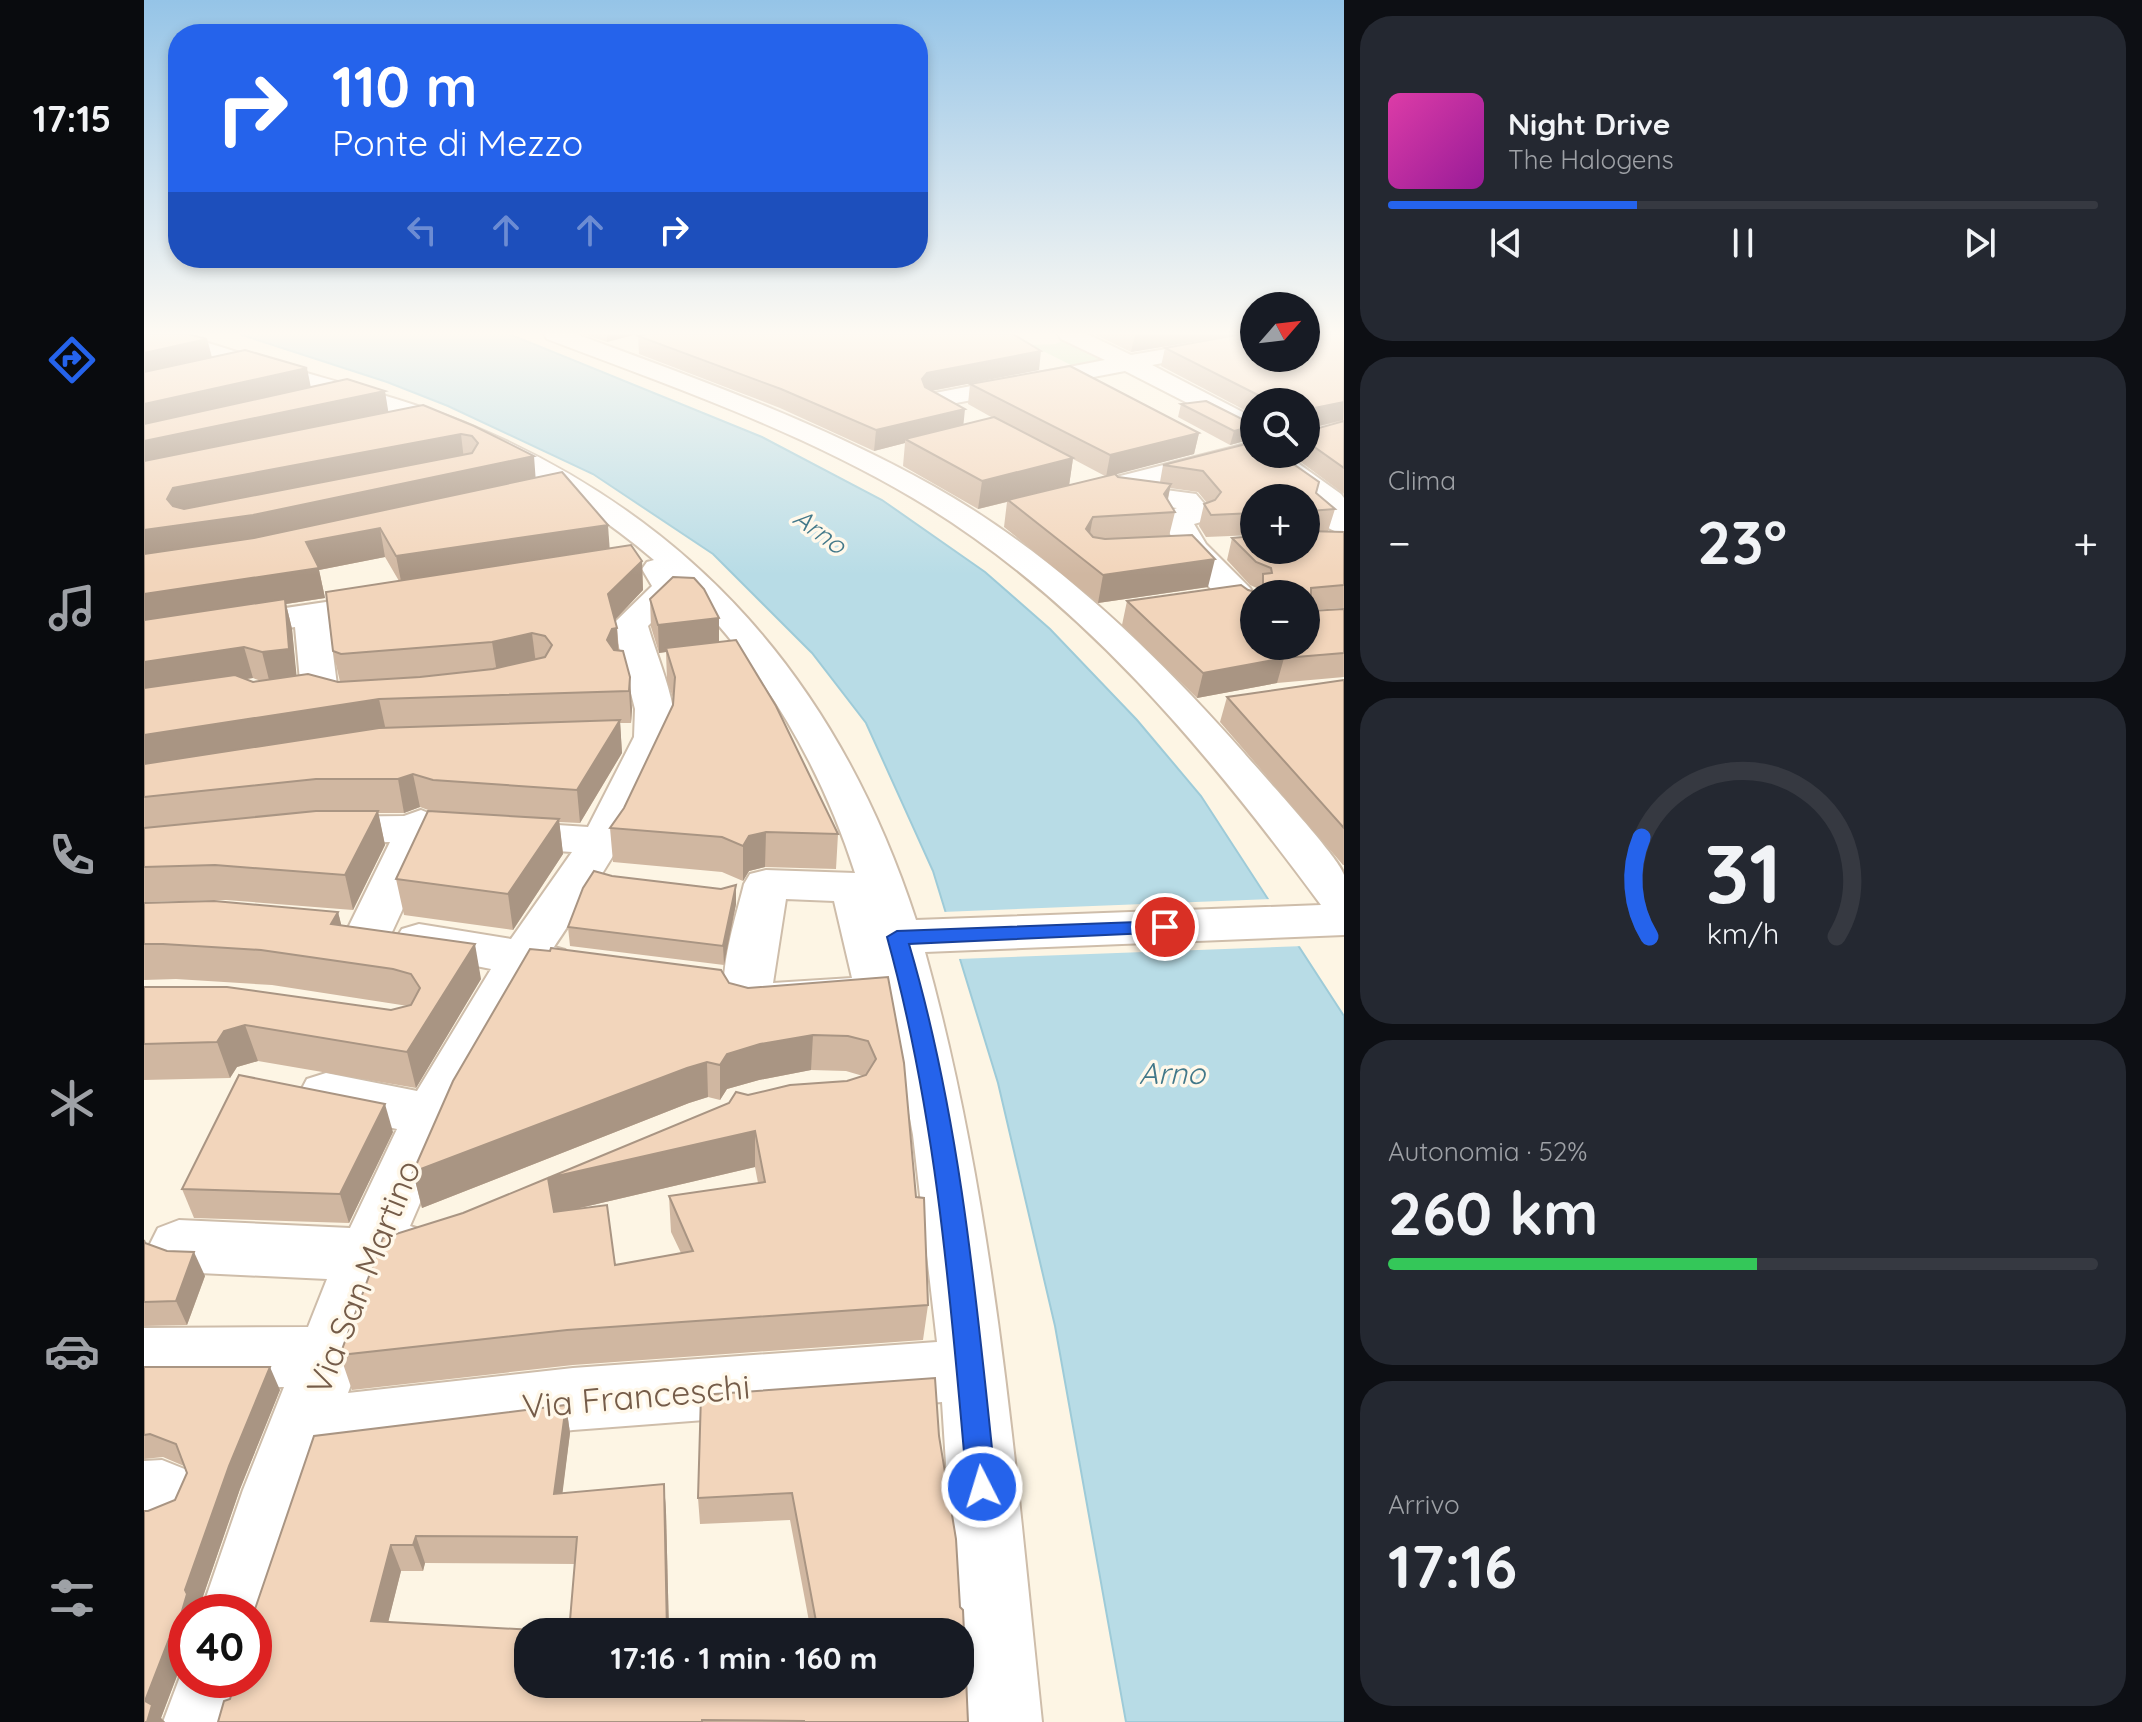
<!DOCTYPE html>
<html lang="it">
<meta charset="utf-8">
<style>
:root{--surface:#171b24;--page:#242831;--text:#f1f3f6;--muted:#9ea1a6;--line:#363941;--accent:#2563eb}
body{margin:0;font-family:Quicksand,sans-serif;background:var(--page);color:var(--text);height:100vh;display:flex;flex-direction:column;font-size:30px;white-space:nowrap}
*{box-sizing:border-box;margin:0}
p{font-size:26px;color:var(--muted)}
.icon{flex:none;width:44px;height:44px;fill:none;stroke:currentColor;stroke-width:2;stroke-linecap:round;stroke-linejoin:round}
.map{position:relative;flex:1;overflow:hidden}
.drawer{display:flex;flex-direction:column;gap:16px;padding:16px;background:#0d0f14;width:798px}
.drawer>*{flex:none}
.guide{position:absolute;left:24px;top:24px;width:760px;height:244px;border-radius:32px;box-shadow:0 4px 12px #0003;background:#2563eb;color:#fff;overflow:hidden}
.needle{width:52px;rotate:62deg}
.buttons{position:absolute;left:1096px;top:292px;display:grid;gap:16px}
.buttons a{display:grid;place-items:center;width:80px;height:80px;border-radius:50%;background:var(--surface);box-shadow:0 4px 12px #0003;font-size:40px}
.speed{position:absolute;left:24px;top:1594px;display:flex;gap:16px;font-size:40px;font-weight:700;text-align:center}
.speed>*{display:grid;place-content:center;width:104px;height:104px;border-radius:50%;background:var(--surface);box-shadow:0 4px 12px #0003;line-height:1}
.speed .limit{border:12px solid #d22;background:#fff;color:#111}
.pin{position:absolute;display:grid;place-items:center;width:68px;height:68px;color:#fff;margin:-34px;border:4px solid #fff;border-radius:50%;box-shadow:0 2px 8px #0007}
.me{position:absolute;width:88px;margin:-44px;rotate:355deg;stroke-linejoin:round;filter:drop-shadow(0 0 6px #0008)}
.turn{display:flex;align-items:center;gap:28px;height:168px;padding:0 32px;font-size:36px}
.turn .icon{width:104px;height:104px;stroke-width:2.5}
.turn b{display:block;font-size:56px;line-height:68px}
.lanes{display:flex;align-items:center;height:76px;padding:0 32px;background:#0003;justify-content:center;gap:40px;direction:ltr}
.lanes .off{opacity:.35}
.big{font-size:60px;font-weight:700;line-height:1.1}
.drawer .widget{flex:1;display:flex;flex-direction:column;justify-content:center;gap:12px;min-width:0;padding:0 28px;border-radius:32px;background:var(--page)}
.drawer .dial{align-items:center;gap:0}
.dial svg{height:208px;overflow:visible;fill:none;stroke:var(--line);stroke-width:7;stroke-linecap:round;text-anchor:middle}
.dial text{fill:var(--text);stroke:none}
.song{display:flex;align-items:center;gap:24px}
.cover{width:96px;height:96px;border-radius:12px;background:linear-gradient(135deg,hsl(320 70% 55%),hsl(300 70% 35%))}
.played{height:8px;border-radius:4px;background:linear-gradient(90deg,var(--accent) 35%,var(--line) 35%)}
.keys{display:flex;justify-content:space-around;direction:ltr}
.heat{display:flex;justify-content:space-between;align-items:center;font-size:44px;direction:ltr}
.charge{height:12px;border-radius:6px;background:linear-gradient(90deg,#34c759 52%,var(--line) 0)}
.trip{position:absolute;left:370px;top:1618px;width:460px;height:80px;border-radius:32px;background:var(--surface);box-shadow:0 4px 12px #0003;font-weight:700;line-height:80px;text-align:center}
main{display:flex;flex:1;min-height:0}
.tab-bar{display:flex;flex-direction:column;width:144px;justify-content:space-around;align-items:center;background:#090b0e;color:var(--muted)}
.tab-bar .icon{width:56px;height:56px}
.tab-bar .on{color:var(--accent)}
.tab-bar b{font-size:36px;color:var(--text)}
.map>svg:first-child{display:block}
</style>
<main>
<nav class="tab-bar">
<b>17:15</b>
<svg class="icon on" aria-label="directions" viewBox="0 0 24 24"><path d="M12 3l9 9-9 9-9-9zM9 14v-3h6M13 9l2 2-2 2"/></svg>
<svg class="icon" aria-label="music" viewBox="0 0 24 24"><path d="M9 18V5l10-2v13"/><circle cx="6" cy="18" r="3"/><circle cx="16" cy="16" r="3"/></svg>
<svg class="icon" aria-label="phone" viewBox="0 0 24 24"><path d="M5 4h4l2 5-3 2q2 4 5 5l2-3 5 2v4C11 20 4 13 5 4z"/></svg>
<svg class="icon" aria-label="climate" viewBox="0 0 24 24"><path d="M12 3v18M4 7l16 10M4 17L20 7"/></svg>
<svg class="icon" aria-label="car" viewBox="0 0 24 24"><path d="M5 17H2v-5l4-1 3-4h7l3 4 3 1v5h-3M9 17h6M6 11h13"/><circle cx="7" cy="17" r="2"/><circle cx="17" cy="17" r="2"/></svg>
<svg class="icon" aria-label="filters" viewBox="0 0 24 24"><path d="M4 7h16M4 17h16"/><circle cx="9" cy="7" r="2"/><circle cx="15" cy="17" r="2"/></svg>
</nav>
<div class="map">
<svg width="1200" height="1722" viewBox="0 0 1200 1722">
<rect width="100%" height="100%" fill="#fdf5e4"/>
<polygon fill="#cfeac2" points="919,340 969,361 931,367 887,345 912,344"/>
<polygon fill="#b8dce6" stroke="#9ecbd8" stroke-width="2" points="95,334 365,334 618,437 738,500 841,572 906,629 993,720 1057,796 1200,1016 1200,1722 982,1722 911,1326 854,1083 789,871 722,723 668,653 569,554 449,474 304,406 243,382"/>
<polygon fill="#fdf5e4" points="1131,899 1160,946 814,959 798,912"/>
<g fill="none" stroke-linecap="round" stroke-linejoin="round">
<defs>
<g id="minor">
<path d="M0 334H33L47 338C80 347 112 359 145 368 204 385 262 400 319 422 551 517 695 684 772 920L1177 905C1064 752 935 596 769 498 654 430 527 386 403 339L400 334H432C553 379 676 422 789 486 907 552 1011 652 1100 753 1116 772 1196 858 1200 875 1200 893 1200 917 1200 935L781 952C851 1203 871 1464 898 1722H818L816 1632H813L798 1402 429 1430 179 1461 122 1639 110 1643V1612H57L99 1490 140 1387 0 1388V1328L164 1327 183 1279 35 1272 14 1264 5 1246 14 1228 35 1220 206 1228 253 1129 163 1109 155 1094 163 1079 182 1073 273 1091 347 969 258 951 251 940 258 929 275 924 367 939 428 852 289 843 249 930 243 941 226 946 209 941 203 930 246 842 177 843 162 839 156 830 162 821 177 817 260 816 277 810 294 817 444 827 490 737 491 709 469 624 508 586 498 569 503 562 510 560C393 460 272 420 128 378 85 366 43 350 0 339ZM541 589C620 668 677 767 711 873L622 870 606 874 600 884C592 918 569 984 586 1015L604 1020 746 1009 769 1135 793 1342 429 1368 204 1393 247 1273 272 1264 281 1246 272 1228 266 1226 314 1115 392 976 404 979 421 974 428 962 421 950 410 947C442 899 537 762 529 708 524 681 512 653 504 626ZM642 899 690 901 708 978 629 983Z"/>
<polygon points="914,334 943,334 987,355 1110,334 1110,346 1008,365 1110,418 1110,437 981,371 791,407 782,405 779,400 782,395 791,393 961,360 917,339"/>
<path d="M1110 442V454H1141L1197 494 1200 498V534C1187 531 1176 524 1168 513L1172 502 1112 458 999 487 1052 494 1069 514 1064 520 1050 524 1062 544 1106 588 1110 594 1106 602C1097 604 1089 606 1081 601 1055 582 1033 546 1017 519L1021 513 1033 508 970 500 967 496 935 504 925 501 921 495 925 489Z"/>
<path d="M242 593 254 596 259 603 254 610 185 622 193 685 232 690 238 698 232 706C209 712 172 713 157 691L151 627 0 649V629Z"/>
<polygon points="18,1460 43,1470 53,1495 43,1520 18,1530 0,1531 0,1461"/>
<polygon points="42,1661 42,1680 110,1680 110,1675 112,1680 99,1722 19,1722"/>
</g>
</defs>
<use href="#minor" stroke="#cebdaa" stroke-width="4"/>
<use href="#minor" fill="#fff" fill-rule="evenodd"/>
</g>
<g fill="#d0b7a1" fill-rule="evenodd">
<path d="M0 334 63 339 68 357 244 412 330 426 392 478 465 549 498 561 499 590 471 620 473 628 475 650 479 651 488 709 487 723H476L478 753 436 823 415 822 419 854 369 930 260 915 252 879 287 811 276 807 260 813H234L241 845 209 910 82 900 0 902ZM241 557 255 581 189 651 196 682 152 676 148 629 142 604 181 598 175 570ZM109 678 117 681 109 682 101 679Z"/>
<polygon points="439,334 493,334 463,342"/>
<polygon points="950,334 1097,334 987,352"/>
<polygon points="1200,334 1200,421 1166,428 1168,430 1200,421 1200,494 1146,454 1162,454 1162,402 1110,402 1110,415 1017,366 1021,348"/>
<path d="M494 336 895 370 788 391 819 425 849 418 824 404 826 384 1055 433 1050 454 971 474 974 477 1016 482 1019 465 1110 442 1191 509 1184 531 1200 532V608L1167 610V611L1200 609V677L1133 683 1053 698 978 625 983 601 1104 590 1114 593 1115 589 1106 585 1083 560 1088 538 1162 550 1110 498V535L1062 537 1055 526 1060 504 1063 503 1054 492 1026 488 1024 500 1031 512 1025 536 1064 587 954 603 860 527 863 502 834 509 759 466 761 443 730 451 636 408 495 354ZM929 459 961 476 925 485Z"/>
<polygon points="1037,404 1110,425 1108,439 1086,445 1034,417"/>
<polygon points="506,599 575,642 694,834 692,869 621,867 605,871 599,881 578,872 469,862 466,828 480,808 529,705 530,701 523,680 522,652 515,653 507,627"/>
<polygon points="1200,680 1200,865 1199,865 1076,722 1083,697"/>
<polygon points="468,876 592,904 580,965 426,946 424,927"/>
<polygon points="0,903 194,912 197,925 337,979 272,1088 114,1061 93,1067 86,1078 0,1080 0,987 247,1010 264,1006 128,985 32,979 0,980"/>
<path d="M744 977 772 1197 784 1305 779 1340 429 1365 208 1390 196 1355 408 1201 604 1095 703 1081 719 1076 702 1071 667 1070 615 1080 583 1089 576 1100 564 1097 545 1103 278 1208 269 1172 585 983 604 988ZM611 1167 614 1183 525 1196 527 1232 537 1253 471 1265 423 1211Z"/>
<polygon points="249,1132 205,1223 50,1218 38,1189"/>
<polygon points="0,1240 1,1243 61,1276 43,1325 0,1326"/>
<polygon points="0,1367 136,1390 96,1489 54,1611 55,1612 42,1612 42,1659 39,1660 17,1718 21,1722 0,1722 4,1511 31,1500 43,1473 40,1466 19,1457 0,1459"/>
<path d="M791 1378 795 1436 812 1539 816 1607 819 1610 824 1722H74L80 1701 86 1699 92 1680H110V1612L170 1436 422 1405 426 1433 418 1493 520 1484 522 1512 525 1632H384V1684H816V1632H667L646 1520 556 1524 554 1498 557 1395ZM281 1563 431 1564 425 1632 244 1622 257 1571H279Z"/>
</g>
<g fill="#a99583">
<polygon points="463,334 493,334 463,342"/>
<polygon points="991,334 1097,334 987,352"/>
<polygon points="63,339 69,363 0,379 0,353"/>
<polygon points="897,351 895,370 781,392 778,379 783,373"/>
<polygon points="163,368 168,393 0,431 0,404"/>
<polygon points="241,391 245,416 0,469 0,441"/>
<polygon points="1200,402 1199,420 1162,429 1165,409"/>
<polygon points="821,409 819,429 761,439 761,443 730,451 732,430"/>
<polygon points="1110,426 1108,439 1086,445 1090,431"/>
<polygon points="1055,433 1050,454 962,477 966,455"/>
<polygon points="317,434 320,460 390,456 392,483 0,560 0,530 23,499 29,488"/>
<polygon points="929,458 925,486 834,509 838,481"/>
<polygon points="1027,484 1021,510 1020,494"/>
<polygon points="949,517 944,544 942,529"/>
<polygon points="464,525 466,553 258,586 252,556"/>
<polygon points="236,528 241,557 175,570 181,598 142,604 148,629 153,680 126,684 118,652 145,649 0,626 0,594 162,542"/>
<polygon points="1071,559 1064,587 954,603 959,575"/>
<polygon points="498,561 499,590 466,625 464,594"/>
<polygon points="575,618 575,646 522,648 522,652 515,653 514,625"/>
<polygon points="473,628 475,659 463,640 468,629"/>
<polygon points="388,633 392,664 353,673 348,642"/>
<polygon points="100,647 109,678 0,695 0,662"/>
<polygon points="1140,658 1133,683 1053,698 1059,673"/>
<polygon points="486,677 488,709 487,723 485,691"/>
<polygon points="235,699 242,731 0,770 0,735"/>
<polygon points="476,720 478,753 436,823 433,790"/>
<polygon points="269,774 276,807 260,813 254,779"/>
<polygon points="234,811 241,845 209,910 201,875"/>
<polygon points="415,819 419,854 369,930 364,894"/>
<polygon points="622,832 621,867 605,871 599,881 599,846 605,836"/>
<polygon points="592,885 592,904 580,965 579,946"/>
<polygon points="194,912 203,947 187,924"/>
<polygon points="331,944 337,979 272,1088 263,1052"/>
<polygon points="101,1025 114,1061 93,1067 86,1078 73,1042 80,1031"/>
<polygon points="669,1035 667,1070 615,1080 583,1089 576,1100 576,1065 583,1054 616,1044"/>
<polygon points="563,1062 564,1097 545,1103 278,1208 269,1172 543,1068"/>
<polygon points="241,1104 249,1132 205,1223 196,1194"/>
<polygon points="611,1131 611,1167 410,1214 404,1178"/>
<polygon points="50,1252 61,1276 43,1325 32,1301"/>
<polygon points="126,1367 136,1390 96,1489 54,1611 55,1612 42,1612 42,1656 30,1638 41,1590 85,1466"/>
<polygon points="422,1405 426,1433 415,1521 410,1494"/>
<polygon points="520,1484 522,1512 525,1632 523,1632"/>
<polygon points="272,1536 281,1563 279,1571 269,1545"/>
<polygon points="247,1545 257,1571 238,1647 227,1621"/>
<polygon points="25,1639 39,1660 17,1718 21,1722 3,1722 1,1701"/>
</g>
<g fill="#f2d5bb" stroke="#a99583" stroke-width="2" fill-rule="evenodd">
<polygon points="0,334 44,334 63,339 0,353"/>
<polygon points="502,334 869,334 897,351 783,373 778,379 781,387 821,409 732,430 637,389 494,336"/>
<polygon points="1098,334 1110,334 1110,358 1162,358 1162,334 1200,334 1200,402 1165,409 1165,427 1168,430 1200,421 1200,468 1162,441 1162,402 1117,402 1116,396 1021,348"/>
<polygon points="101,350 163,368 0,404 0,372"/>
<polygon points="926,366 1055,433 966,455 826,384"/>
<polygon points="203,379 241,391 0,441 0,424"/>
<polygon points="1062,401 1110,425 1110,426 1090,431 1037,404"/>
<path d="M279 405 330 426 390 456 109 515 0 530V461ZM317 434 328 436 334 443 328 453 40 509 29 506 23 499 29 488Z"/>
<polygon points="850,417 929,458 838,481 761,439"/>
<polygon points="1110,442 1110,454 1135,454 1175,482 1172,493 1191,509 1166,511 1165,525 1162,526 1162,498 1110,498 1110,513 1067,515 1060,504 1071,500 1077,492 1059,471 1019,465"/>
<polygon points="418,472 464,525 252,556 236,528 162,542 175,568 0,594 0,554 110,538"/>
<polygon points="971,474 974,477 1027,484 1020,494 1031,512 949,517 942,529 949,537 961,539 1048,535 1071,559 959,575 864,500"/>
<path d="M1162 531 1200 532V585L1167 588V611L1200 609V653L1140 658 1059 673 983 601 1097 585 1104 590 1116 593 1119 591V574L1128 573 1127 568 1112 562 1088 538 1110 536V550H1162ZM1110 594H1162V646H1110Z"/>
<polygon points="487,545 498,561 464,594 473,628 468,629 463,640 470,650 479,651 486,677 485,691 235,699 0,735 0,688 91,675 109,682 164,674 194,682 276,677 349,669 401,657 408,645 401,636 388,633 348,642 197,654 189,651 182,592"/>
<polygon points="529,577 550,578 560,589 575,618 514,625 506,599"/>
<polygon points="141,599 145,649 118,652 100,647 0,662 0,620"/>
<polygon points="592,640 632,706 694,834 622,832 605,836 599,846 578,837 466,828 480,808 529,705 531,677 522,648"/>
<polygon points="1200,680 1200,828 1083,697"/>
<polygon points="476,720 433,790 289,780 269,774 254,779 172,779 0,797 0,764 235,728"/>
<polygon points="172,811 234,811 201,875 71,865 0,867 0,828"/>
<polygon points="284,811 415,819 364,894 252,879"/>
<polygon points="450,871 468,876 577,889 592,885 579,946 424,927 439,888"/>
<polygon points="70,901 194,912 187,924 331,944 263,1052 101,1025 80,1031 73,1042 0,1044 0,987 83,987 247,1010 267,1005 276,988 267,974 249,969 117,950 19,944 0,944 0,903"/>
<polygon points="407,948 577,970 585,983 604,988 744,977 760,1063 772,1197 780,1198 784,1305 423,1330 196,1355 239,1238 319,1213 404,1178 410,1212 463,1205 471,1265 549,1251 525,1196 621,1182 611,1131 404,1178 585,1103 592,1092 604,1095 646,1085 703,1081 722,1075 732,1059 724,1041 704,1036 669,1035 616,1044 583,1054 576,1065 563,1062 543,1068 269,1172 309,1081 386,949 406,951"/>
<polygon points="95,1075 241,1104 196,1194 38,1189"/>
<polygon points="0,1240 1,1243 23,1251 50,1252 32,1301 0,1302"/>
<polygon points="0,1367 126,1367 85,1466 41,1590 43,1594 30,1638 25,1639 1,1701 8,1705 3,1722 0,1722 0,1511 4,1511 31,1500 43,1473 32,1444 6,1434 0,1435"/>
<path d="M791 1378 795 1436 812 1539 816 1607 819 1610 824 1722H660V1721L558 1720V1722H74L80 1701 86 1699 92 1680H110V1612L170 1436 422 1405 410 1494 520 1484 523 1632H384V1684H816V1632H674L648 1493 554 1498 557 1395ZM272 1536 433 1537 425 1632 227 1621 247 1545H269Z"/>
</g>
<linearGradient id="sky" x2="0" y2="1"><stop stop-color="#95c4e7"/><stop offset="0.58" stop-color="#fefaf3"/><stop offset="1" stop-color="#fefaf3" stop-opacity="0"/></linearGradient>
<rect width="1200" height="575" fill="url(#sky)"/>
<path fill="#2563eb" stroke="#184099" stroke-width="2" d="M1021 921 1031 927 1028 932 765 944C817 1120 833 1305 852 1487L848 1497 838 1502 827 1497 823 1487C807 1303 793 1117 743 937L753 931Z"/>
<g text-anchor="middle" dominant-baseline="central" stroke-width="7" stroke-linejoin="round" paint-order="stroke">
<g font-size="26" font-style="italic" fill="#427889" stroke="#fff8ea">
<text transform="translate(676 531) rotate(36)">Arno</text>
</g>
<g font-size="30" font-style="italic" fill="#427889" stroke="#fff8ea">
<text x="1028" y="1073">Arno</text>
</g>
<g font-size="34" fill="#755c49" stroke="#fff8ea">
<text transform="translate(219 1277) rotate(-68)">Via San Martino</text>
<text transform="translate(492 1396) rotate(-5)">Via Franceschi</text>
</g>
</g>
</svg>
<div class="buttons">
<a><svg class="needle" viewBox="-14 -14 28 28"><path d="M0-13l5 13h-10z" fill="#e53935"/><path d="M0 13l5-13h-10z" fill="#9ea1a6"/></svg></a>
<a><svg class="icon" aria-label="search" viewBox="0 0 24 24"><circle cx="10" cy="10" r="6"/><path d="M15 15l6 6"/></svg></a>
<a>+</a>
<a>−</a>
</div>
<div class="speed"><div class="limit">40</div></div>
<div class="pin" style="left:1021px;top:927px;background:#d93025"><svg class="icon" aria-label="arrive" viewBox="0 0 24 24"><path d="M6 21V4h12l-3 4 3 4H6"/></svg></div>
<svg class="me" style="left:838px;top:1487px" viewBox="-20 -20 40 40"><circle r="17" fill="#2563eb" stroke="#fff" stroke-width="3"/><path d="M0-11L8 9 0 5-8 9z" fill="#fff"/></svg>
<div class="trip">17:16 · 1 min · 160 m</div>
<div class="guide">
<div class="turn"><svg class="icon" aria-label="right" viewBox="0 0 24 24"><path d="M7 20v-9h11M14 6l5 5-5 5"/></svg><div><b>110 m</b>Ponte di Mezzo</div></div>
<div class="lanes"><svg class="icon off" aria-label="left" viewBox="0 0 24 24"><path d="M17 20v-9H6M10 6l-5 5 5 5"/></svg><svg class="icon off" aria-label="ahead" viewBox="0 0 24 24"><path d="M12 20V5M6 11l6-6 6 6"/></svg><svg class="icon off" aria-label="ahead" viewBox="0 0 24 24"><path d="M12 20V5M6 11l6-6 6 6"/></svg><svg class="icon" aria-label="right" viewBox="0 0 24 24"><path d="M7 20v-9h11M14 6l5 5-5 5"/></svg></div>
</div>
</div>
<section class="drawer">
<div class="widget">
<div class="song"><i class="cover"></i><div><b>Night Drive</b><p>The Halogens</p></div></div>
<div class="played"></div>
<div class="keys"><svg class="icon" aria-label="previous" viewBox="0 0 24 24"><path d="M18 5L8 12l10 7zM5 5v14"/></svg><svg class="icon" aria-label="pause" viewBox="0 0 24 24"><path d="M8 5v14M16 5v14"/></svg><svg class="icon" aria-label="next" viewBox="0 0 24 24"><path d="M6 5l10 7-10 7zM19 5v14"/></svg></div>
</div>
<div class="widget"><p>Clima</p>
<div class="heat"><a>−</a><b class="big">23°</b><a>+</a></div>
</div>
<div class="widget dial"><svg viewBox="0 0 100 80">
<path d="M14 69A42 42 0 1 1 86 69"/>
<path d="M14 69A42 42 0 0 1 11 31" stroke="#2563eb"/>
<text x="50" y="56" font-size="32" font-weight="700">31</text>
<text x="50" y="72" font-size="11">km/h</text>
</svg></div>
<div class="widget"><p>Autonomia · 52%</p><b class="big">260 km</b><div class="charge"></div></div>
<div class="widget"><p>Arrivo</p><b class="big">17:16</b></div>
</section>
</main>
